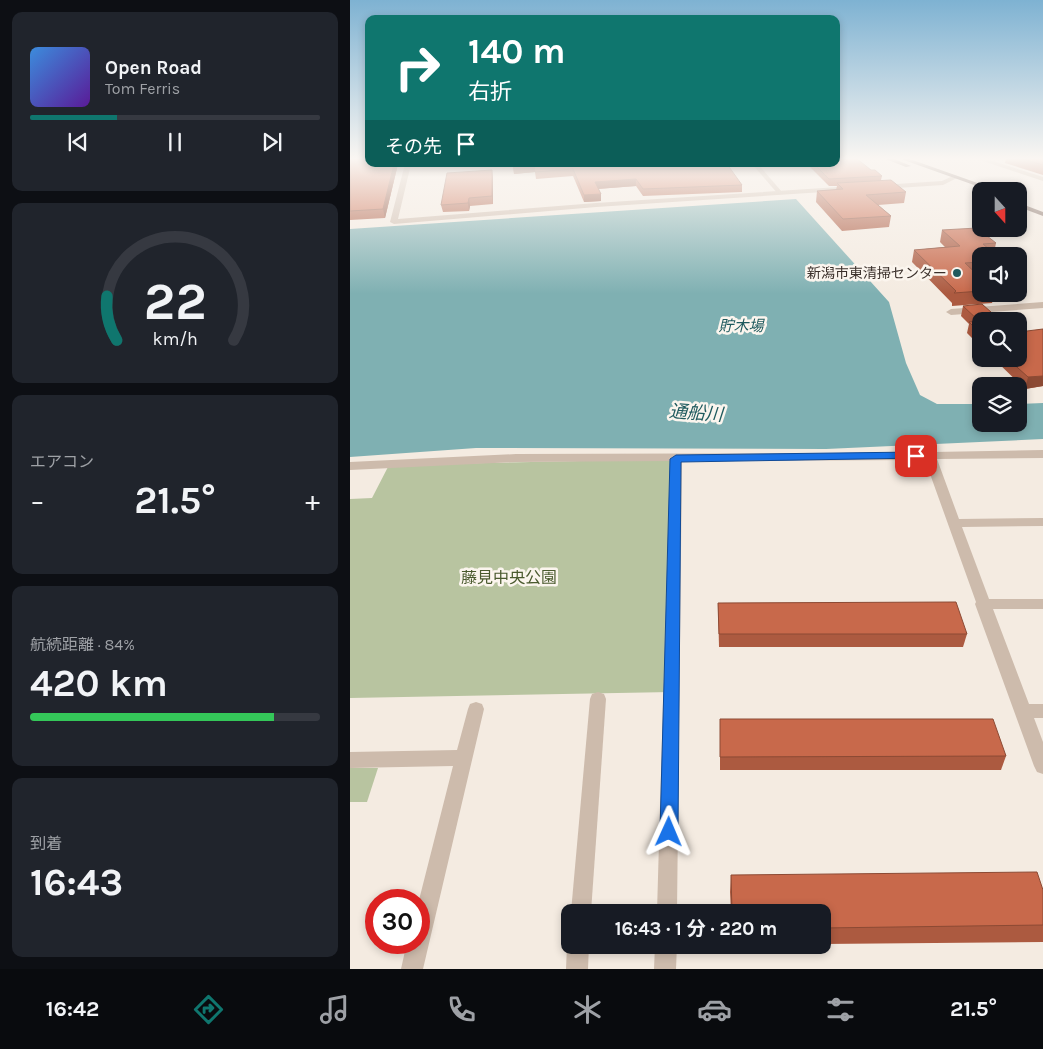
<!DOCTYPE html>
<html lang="ja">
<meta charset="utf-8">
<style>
:root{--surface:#171b24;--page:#20242c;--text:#f1f3f6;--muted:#9ea1a6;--line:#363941;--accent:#0f766e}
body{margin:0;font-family:Karla,"Noto Sans JP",sans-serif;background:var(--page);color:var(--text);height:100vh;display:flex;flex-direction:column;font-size:19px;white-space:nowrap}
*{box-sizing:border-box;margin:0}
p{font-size:16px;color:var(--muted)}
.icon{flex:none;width:28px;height:28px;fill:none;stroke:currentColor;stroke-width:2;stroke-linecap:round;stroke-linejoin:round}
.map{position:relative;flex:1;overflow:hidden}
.panel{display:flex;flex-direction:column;gap:12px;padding:12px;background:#0d0f14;width:350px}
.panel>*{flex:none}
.banner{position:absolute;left:15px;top:15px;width:475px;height:152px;border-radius:10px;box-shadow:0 2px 8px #0003;background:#0f766e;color:#fff;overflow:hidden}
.needle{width:32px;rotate:159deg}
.tools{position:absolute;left:622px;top:182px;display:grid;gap:10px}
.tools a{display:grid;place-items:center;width:55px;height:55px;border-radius:10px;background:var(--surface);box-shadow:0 2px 8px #0003;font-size:25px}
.speed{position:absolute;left:15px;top:889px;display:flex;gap:10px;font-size:25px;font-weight:700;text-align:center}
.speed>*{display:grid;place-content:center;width:65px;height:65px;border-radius:50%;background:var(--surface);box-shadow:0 2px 8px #0003;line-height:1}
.speed .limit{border:8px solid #d22;background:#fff;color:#111}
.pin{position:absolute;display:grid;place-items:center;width:42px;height:42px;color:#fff;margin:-21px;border-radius:10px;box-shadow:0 2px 8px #0006}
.me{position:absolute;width:55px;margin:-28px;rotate:1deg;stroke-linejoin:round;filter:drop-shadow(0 0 4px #0008)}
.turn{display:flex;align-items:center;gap:18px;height:105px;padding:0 20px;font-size:22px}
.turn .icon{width:65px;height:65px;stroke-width:2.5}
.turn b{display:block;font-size:35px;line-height:42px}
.then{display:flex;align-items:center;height:48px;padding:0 20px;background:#0003;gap:10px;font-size:19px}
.big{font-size:38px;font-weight:700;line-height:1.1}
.panel .widget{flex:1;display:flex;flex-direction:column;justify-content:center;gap:8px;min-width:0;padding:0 18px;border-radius:10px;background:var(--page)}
.panel .dial{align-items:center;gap:0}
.dial svg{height:130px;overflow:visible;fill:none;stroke:var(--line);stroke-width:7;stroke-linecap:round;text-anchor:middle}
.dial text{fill:var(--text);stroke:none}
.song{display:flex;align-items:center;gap:15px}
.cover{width:60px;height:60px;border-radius:8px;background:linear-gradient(135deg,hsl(210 70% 55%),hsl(270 70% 35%))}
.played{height:5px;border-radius:2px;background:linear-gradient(90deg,var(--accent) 30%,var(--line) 30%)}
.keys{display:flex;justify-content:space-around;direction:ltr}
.heat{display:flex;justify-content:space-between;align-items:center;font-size:28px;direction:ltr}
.charge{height:8px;border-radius:4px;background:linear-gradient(90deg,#34c759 84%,var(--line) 0)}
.trip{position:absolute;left:211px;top:904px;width:270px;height:50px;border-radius:10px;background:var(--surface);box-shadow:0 2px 8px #0003;font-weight:700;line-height:50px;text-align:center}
.menu{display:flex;height:80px;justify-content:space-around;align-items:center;background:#090b0e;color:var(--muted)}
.menu .icon{width:35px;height:35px}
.menu .selected{color:var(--accent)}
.menu b{font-size:22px;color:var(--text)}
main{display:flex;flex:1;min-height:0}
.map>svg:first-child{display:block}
</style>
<main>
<section class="panel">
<div class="widget">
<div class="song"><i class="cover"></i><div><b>Open Road</b><p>Tom Ferris</p></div></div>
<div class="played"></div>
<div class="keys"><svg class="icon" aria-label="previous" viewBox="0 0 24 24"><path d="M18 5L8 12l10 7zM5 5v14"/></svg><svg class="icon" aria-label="pause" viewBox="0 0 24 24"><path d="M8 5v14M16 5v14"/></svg><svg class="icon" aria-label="next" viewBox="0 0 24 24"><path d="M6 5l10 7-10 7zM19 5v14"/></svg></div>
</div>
<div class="widget dial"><svg viewBox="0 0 100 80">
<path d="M14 69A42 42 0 1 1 86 69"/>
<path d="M14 69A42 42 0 0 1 8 42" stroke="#0f766e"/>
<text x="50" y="56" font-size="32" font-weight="700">22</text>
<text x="50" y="72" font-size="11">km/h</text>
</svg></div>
<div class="widget"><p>エアコン</p>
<div class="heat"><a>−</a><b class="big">21.5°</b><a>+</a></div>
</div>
<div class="widget"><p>航続距離 · 84%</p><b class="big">420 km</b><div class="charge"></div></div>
<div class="widget"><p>到着</p><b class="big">16:43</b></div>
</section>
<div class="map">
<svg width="693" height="969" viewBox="0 0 693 969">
<rect width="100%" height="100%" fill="#f4ebe1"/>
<g fill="#b8c4a0">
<polygon points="326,459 322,692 0,698 0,499 22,498 39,465"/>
<polygon points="0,768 28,768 17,802 0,802"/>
</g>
<polygon fill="#7fb0b2" points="446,199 539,302 556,363 570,395 587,404 631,404 631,424 669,424 669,404 693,403 693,439 476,449 126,448 0,457 0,229"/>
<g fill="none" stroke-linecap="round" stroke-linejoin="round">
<g fill="#cdbbac" fill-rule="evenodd">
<polygon points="624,158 633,158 693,177 693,181"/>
<polygon points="402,164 408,164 432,192 432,194 428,194"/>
</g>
<g fill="#cdbbac" fill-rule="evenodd">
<polygon points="55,164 61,164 48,219 246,203 504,186 507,188 504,190 246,207 44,224 40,222"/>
<polygon points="605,175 607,176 607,178 593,185 531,189 528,187 531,185 592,181"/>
<polygon points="693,302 693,308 601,315 596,312 601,309"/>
<polygon points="693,450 693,458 587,459 609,519 693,518 693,526 612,527 639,599 693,599 693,609 643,609 679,704 693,704 693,718 684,718 693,742 693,774 687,772 684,766 625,604 626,602 575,460 332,461 327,912 307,912 320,461 166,462 0,470 0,462 166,454 526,453"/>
<polygon points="248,692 254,694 256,699 241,912 221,912 240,699 242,694"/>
<polygon points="126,702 132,704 134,709 73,969 51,969 57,942 69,942 69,900 103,766 0,768 0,752 107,750 118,709 120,704"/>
<polygon points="220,938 220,945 239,945 238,969 216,969 217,945"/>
<polygon points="305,945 327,945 326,969 304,969"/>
</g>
<g fill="#7d675c" fill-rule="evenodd">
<polygon points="533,158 542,158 561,166 556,167"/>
<polygon points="548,158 557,158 650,191 641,191"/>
<polygon points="669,203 693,212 693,216 669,207"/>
</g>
</g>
<g fill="#ac5a40">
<polygon points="0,158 19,164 48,164 35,218 0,220"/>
<polygon points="656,158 693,158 693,175 655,163"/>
<polygon points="163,164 392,185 392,192 293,196 286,186 248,189 251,201 234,202 223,176 186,179 185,172 164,174"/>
<polygon points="436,164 486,164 521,170 532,176 531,180 556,192 554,203 528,205 541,216 539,227 492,231 466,202 467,191 486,190 487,186 479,186 457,164 437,165"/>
<polygon points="143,177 143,204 120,206 119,211 93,212 91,205"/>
<polygon points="592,230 646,243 644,253 631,256 631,274 628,274 631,278 631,294 645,294 642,303 602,306 602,303 562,262 564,250 595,247 590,242"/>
<polygon points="613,306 631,321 631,347 617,333 619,324 611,316"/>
<polygon points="693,329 693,386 675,389 644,359 669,359"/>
<polygon points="368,603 617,634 613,647 369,647"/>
<polygon points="370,719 656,756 651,770 370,770"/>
<polygon points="381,875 693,890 693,942 472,944 472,912 381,912 380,892"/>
</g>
<g fill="#8c4a34">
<polygon points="44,164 48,164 35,218 33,209"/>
<polygon points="184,166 185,172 164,174 163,167"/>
<polygon points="142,170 143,177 143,204 142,196"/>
<polygon points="286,179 286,186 246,189 245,182"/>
<polygon points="251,194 251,201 234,202 234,195"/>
<polygon points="119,198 120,206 119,211 118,203"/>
<polygon points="693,376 693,386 675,389 678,377"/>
</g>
<g fill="#c8694b" stroke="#8c4a34">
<polygon points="0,158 19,158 19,164 44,164 33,209 0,211"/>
<polygon points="486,158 506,158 521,170 525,170 532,176 479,179 464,164 486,164"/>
<polygon points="670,158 693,158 693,165"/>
<polygon points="163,164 377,164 392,185 293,189 286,179 245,182 251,194 234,195 223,169 185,172 184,166 163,167"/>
<polygon points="142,170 142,196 119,198 118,203 91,205 97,173"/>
<polygon points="541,180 556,192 516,195 541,216 493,219 467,191 493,189 487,183"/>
<polygon points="627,228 646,243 633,244 647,256 631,256 631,262 615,263 631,278 631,291 604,293 606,291 564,250 610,246 592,230"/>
<polygon points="632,304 651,321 631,321 631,334 619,322 629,321 613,306"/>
<polygon points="693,329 693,376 678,377 658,359 669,359 669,332"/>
<polygon points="606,602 617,634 369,634 368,603"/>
<polygon points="370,719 643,719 656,756 370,757"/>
<polygon points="687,872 693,890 693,925 472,928 472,912 382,912 381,875"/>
</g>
<linearGradient id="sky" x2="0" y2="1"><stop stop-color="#7eb2d2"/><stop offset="0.54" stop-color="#faf6f2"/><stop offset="1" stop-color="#faf6f2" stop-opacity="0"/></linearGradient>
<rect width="693" height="294" fill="url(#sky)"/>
<polygon fill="#1a73e8" stroke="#114b97" points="566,452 570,453 571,456 570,458 331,462 328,832 325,838 319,840 313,838 310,832 320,459 326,455"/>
<circle fill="#1f5a5e" stroke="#fbf5ee" stroke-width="2" cx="607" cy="273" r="5"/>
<g text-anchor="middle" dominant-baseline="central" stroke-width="5" stroke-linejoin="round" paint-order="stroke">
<g font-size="14" fill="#3b302b" stroke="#fbf5ee" text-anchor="end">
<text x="597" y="273">新潟市東清掃センター</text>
</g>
<g font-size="15" font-style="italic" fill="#1f5a5e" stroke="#fbf5ee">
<text x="391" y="326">貯木場</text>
</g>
<g font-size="16" fill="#4a5a2e" stroke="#fbf5ee">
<text x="159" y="577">藤見中央公園</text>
</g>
<g font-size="18" font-style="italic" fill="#1f5a5e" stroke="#fbf5ee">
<text transform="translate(346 413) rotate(4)">通船川</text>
</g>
</g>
</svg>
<div class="tools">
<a><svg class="needle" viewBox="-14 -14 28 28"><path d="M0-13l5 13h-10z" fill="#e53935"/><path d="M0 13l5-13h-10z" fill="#9ea1a6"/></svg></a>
<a><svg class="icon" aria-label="sound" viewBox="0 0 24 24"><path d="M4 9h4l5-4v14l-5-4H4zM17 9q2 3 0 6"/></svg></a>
<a><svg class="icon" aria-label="search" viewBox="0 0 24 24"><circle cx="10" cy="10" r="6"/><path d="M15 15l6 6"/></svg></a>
<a><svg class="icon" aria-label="layers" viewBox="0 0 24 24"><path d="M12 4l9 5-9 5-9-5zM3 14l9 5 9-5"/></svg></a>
</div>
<div class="speed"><div class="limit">30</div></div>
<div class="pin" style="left:566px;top:456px;background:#d93025"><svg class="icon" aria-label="arrive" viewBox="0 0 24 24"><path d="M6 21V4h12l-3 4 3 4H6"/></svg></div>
<svg class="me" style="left:319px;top:832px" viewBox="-20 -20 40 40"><path d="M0-17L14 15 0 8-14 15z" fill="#1a73e8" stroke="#fff" stroke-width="4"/></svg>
<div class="trip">16:43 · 1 分 · 220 m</div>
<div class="banner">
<div class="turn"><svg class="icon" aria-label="right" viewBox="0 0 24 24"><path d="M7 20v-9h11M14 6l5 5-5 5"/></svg><div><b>140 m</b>右折</div></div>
<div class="then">その先<svg class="icon" aria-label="arrive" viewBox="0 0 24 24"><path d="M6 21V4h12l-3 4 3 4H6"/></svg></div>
</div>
</div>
</main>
<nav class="menu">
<b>16:42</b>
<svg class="icon selected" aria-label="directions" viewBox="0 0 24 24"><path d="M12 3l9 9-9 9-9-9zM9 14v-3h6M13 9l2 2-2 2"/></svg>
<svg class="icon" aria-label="music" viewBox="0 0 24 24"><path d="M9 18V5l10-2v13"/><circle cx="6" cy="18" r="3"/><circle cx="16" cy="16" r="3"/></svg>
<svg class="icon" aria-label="phone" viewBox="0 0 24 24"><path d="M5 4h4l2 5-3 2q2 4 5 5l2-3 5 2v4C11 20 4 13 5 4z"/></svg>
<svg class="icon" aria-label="climate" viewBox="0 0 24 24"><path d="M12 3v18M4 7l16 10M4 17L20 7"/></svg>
<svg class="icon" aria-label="car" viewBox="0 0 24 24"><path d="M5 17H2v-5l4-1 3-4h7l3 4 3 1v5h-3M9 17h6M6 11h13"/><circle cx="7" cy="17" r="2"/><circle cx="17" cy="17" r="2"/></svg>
<svg class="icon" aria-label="filters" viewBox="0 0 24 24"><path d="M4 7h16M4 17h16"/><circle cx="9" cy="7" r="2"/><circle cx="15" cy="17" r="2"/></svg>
<b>21.5°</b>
</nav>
